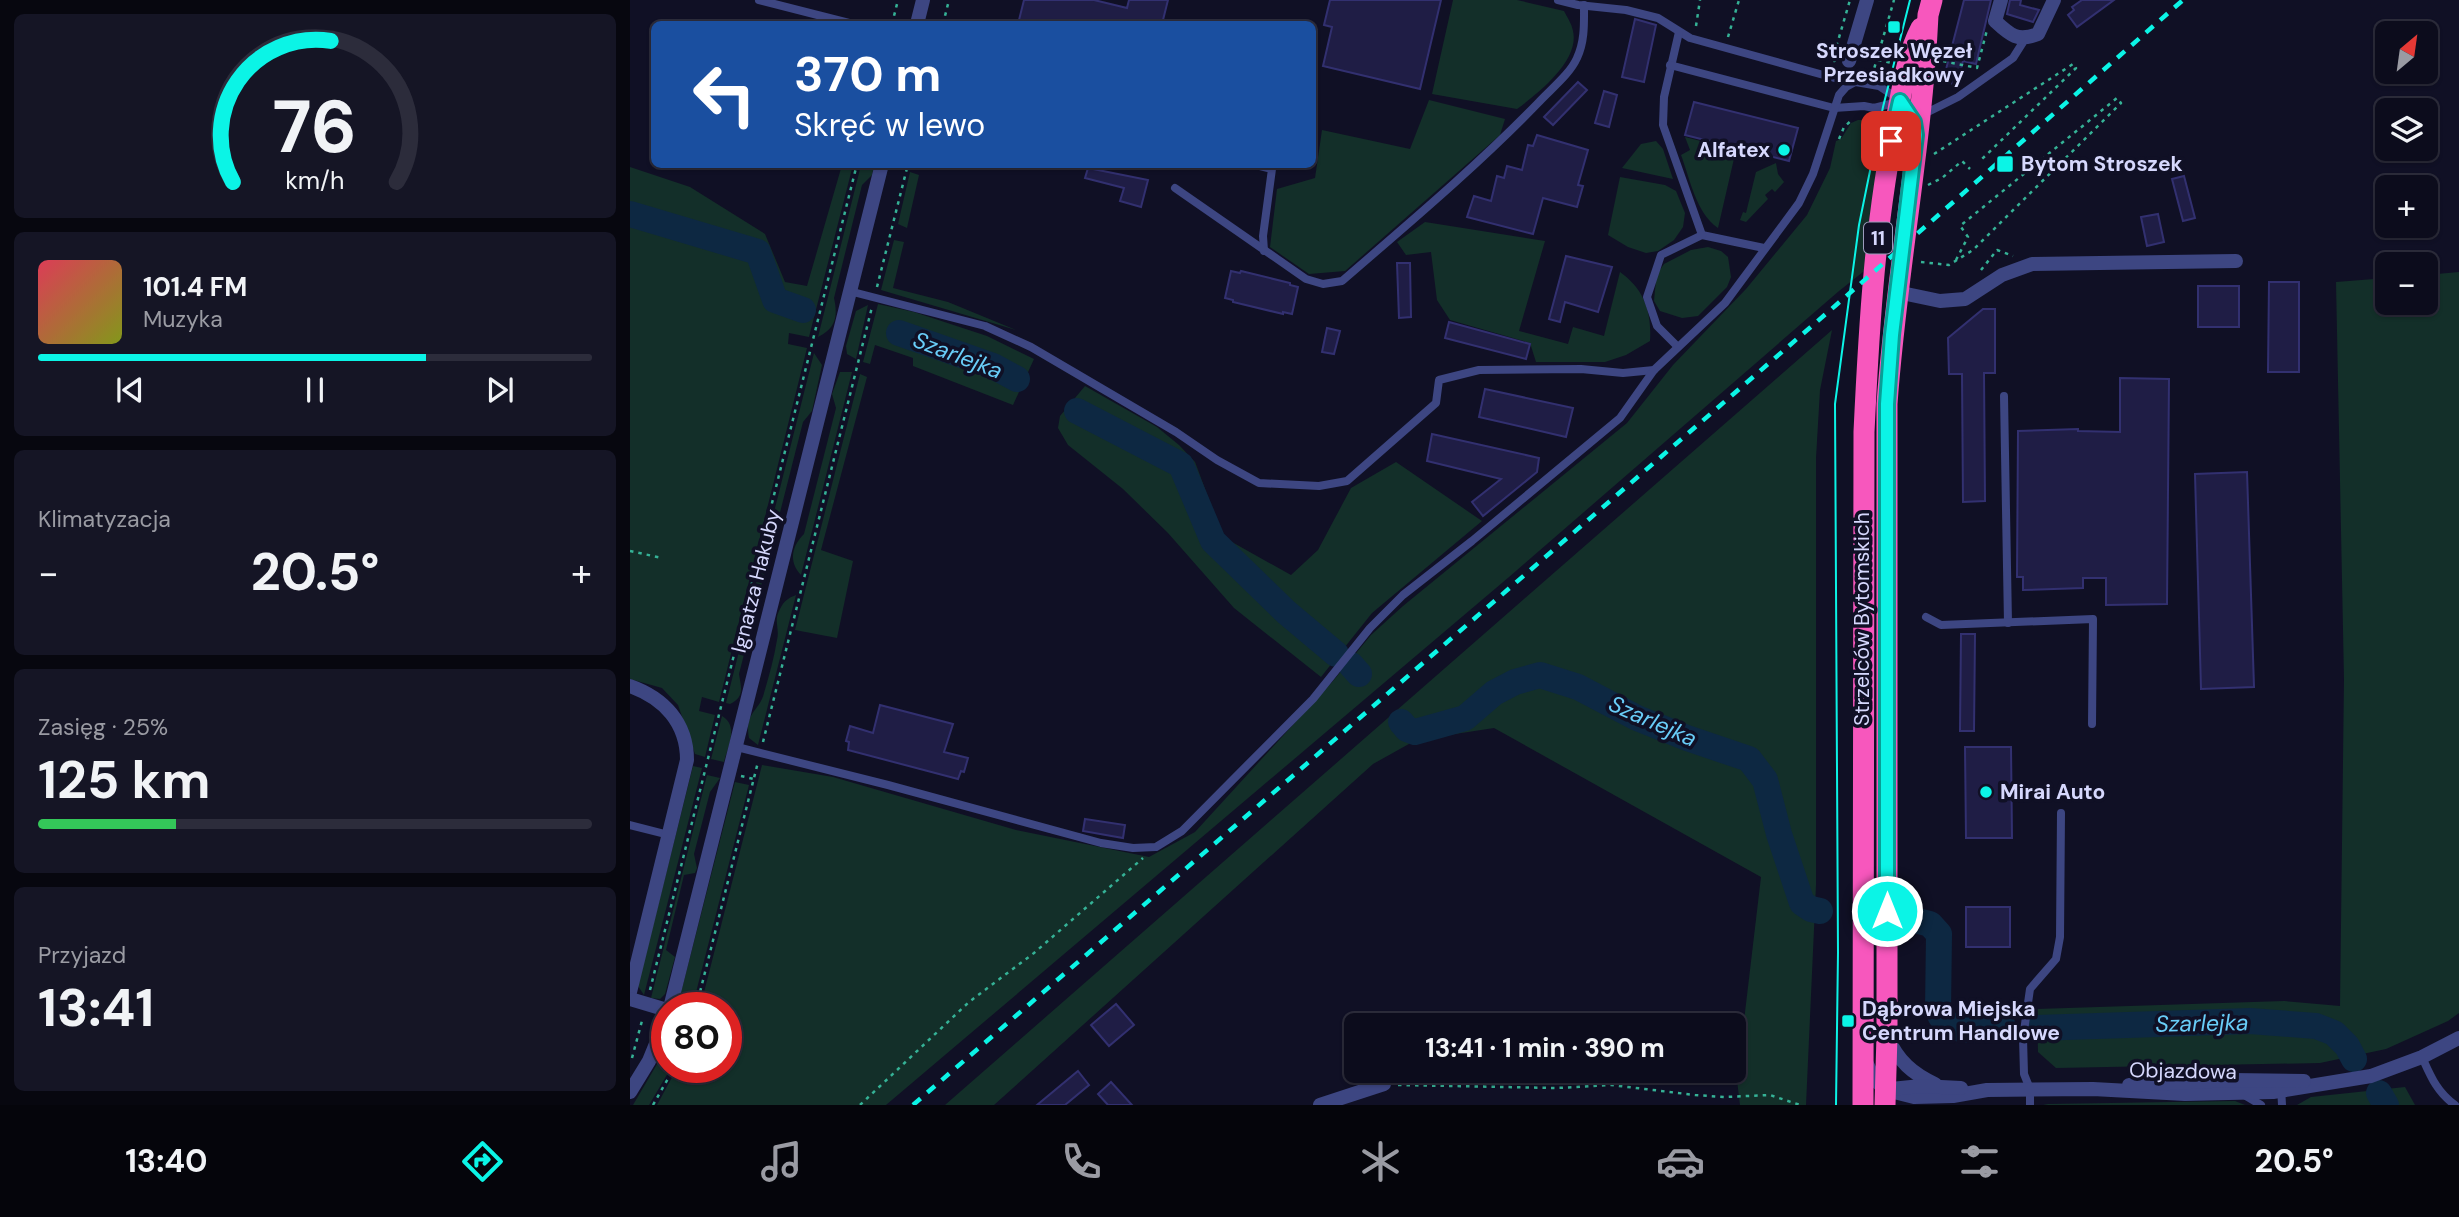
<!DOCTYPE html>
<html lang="pl">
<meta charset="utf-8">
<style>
:root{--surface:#0c0c1c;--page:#151525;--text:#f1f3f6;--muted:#9a9ba3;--line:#2c2c3b;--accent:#0bf4e6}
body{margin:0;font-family:"DM Sans",sans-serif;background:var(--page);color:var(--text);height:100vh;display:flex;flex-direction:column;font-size:26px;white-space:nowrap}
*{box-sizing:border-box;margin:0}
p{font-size:23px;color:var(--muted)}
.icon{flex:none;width:38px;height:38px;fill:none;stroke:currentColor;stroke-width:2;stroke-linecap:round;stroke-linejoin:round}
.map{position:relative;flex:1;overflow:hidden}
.details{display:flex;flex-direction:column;gap:14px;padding:14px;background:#07070f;width:630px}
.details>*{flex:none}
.hud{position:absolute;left:21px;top:21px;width:665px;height:147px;border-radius:10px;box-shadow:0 2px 5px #0004,0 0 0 2px var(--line);background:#1a4fa0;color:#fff;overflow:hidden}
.needle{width:46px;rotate:29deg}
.controls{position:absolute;left:1745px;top:21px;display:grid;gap:14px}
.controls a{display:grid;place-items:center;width:63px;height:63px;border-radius:10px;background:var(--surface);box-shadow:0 2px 5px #0004,0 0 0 2px var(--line);font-size:35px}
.speed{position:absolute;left:21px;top:992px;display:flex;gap:14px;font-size:35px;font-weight:700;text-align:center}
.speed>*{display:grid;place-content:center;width:91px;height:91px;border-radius:50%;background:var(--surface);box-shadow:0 2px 5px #0004,0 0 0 2px var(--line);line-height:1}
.speed .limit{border:10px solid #d22;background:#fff;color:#111}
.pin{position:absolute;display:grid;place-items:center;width:60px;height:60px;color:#fff;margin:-30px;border-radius:14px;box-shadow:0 4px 10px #0006}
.me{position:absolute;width:77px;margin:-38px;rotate:0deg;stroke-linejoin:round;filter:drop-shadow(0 0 5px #0008)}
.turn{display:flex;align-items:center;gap:24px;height:147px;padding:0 28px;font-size:32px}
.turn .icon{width:91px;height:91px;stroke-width:2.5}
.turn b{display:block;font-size:49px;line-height:60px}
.big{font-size:52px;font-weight:700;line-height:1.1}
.details .widget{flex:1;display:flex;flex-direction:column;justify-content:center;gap:10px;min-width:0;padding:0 24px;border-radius:10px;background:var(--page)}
.details .dial{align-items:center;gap:0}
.dial svg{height:182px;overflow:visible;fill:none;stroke:var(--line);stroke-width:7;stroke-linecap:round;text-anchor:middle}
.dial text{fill:var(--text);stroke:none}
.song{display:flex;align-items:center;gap:21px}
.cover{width:84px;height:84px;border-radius:10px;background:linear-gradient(135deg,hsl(350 70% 55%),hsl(70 70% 35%))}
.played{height:7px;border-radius:4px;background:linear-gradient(90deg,var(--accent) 70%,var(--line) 70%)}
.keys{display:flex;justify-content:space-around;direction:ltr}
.heat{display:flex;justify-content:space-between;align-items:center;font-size:38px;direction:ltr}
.charge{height:10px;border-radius:5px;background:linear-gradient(90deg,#34c759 25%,var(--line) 0)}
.trip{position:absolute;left:714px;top:1013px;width:402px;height:70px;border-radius:10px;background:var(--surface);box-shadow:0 2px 5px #0004,0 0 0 2px var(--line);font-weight:700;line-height:70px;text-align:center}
.menu{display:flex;height:112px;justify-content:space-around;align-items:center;background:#05050b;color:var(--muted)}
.menu .icon{width:49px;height:49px}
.menu .current{color:var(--accent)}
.menu b{font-size:32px;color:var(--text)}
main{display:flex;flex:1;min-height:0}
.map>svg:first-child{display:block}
</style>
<main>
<section class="details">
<div class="widget dial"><svg viewBox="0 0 100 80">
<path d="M14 69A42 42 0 1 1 86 69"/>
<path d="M14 69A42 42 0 0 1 57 7" stroke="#0bf4e6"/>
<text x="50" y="56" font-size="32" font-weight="700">76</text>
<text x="50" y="72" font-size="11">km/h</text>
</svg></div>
<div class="widget">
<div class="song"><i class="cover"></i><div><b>101.4 FM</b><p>Muzyka</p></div></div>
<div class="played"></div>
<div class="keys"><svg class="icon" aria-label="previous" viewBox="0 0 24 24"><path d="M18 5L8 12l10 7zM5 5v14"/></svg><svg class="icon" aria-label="pause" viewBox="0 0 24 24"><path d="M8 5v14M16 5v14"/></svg><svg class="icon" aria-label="next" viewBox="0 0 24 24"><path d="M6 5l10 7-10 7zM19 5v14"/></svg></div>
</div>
<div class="widget"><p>Klimatyzacja</p>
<div class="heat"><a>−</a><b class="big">20.5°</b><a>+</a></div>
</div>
<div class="widget"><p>Zasięg · 25%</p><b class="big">125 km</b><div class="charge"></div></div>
<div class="widget"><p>Przyjazd</p><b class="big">13:41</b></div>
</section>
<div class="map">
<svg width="1829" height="1105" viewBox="0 0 1829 1105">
<rect width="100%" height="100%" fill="#101025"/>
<g fill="#132f29">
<path d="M823 0H887L934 11C937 17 942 24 943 31 950 61 907 94 887 109L802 94Z"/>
<polygon points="799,100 875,119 870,135 715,271 679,274 640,247 647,189 685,178 692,130 780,149"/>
<polygon points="1228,120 1233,120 1254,132 1238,268 1209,291 879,577 256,1105 27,1105 47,1068 96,1068 96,1008 70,1008 132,765 203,777 386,830 519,857 565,832 703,681 741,635 773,606 997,423 1043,365 1116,289 1177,215 1200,168 1206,141 1211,139 1221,123"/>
<path d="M1055 137 1106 150 1088 228C1066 213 1060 179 1051 155L1060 150Z"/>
<polygon points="1026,141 1033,149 1043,179 992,168 1011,144"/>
<polygon points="1146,163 1148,174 1154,182 1145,192 1142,189 1135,195 1138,199 1116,222 1110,220 1113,212 1116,213 1126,172"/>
<polygon points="212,165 223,165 179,337 159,333 158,344 177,348 89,702 72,697 69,711 85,715 75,757 65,754 48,705 32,688 0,679 0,167 60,187 135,234 155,282 177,286"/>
<path d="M231 165H244L242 175 232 185 204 298C208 316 206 328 188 337Z"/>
<polygon points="280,172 289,175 277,228 268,224"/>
<polygon points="990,177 1035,185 1046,191 1055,213 1053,227 1044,240 1028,251 1016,253 998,247 978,235"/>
<path d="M795 222 915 241 889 331 938 344 943 327 974 336 990 272C1014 289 1022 312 1020 341L996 355 975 362H906L900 343 820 320 807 300 801 252 776 255 767 242Z"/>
<polygon points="264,240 274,242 263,288 318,302 386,330 251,290"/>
<polygon points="1078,247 1091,251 1098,257 1101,277 1097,287 1068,316 1052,318 1030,311 1024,301 1025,290 1027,274 1034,264 1061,250"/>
<polygon points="1829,272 1829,1013 1818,1021 1756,1049 1690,1063 1426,1068 1408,1052 1407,1009 1654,1001 1710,1006 1714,679 1706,282 1757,278 1757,303 1796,303 1796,275"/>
<polygon points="248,304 284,312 357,336 404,359 383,405 283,366 283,358 245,345 240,364 233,362"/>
<polygon points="238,305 226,359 217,354 216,346 226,311"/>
<polygon points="1202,330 1190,390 1186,458 1186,885 1176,1105 1110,1105 1107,1080 1131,877 864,728 786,740 743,764 364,1105 315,1105"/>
<path d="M184 353 192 365 182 411 173 422 109 674C111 687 115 697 100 704L96 703Z"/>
<path d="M210 372H222L171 575C158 561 162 546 174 534L206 408 202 394Z"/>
<polygon points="230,374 237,377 191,550 223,561 207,638 165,630"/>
<polygon points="455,386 527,427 549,445 565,462 593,537 661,575 688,550 721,488 766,462 852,521 742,613 691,677 604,608 538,533 493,489 438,445 428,428 430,416"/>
<path d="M166 595 128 745 119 738C114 712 130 711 134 693 139 676 144 658 147 640 150 628 143 621 150 609 154 601 158 598 166 595Z"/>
<path d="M92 716C109 726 98 746 94 762L81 759Z"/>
<polygon points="63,766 72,768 14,995 8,986"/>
<polygon points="77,775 90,778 80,792 64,854 67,868 65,873 54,875 36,950 45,957 35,994 30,999 21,998"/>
<polygon points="105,782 119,785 62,1008 47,1008"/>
<polygon points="37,1040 37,1068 41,1068 19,1105 3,1105 30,1059"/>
<polygon points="1775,1087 1785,1105 1667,1105 1681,1097"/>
<polygon points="1605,1101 1615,1105 1413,1105 1418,1104"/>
</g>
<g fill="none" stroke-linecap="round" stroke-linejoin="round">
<polyline stroke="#0d2842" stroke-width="4.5" points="300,355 308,346"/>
<g stroke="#0d2842" stroke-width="26">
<polyline points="0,214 128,252 145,300 173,310"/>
<polyline points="269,333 363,366 387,379"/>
<polyline points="447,411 551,465 583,541 656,612 706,654"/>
<polyline points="721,665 729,674"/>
<polyline points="771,722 777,729 785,732 835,718 864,693 885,682 910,675 948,687 1007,718 1057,738 1119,759 1135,780 1149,834 1172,903 1181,909 1190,911"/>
<path d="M1284 920 1300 924 1309 934 1308 1010C1316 1036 1352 1031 1373 1026"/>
<polyline points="1406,1028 1620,1021 1686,1026 1704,1033 1717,1046 1724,1059"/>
<polyline points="1749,1093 1756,1105"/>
</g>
</g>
<g fill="#1f1d45" stroke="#323070" stroke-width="2">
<polygon points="394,0 464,0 497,8 499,0 538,0 532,24 388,24"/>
<polygon points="700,0 811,0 790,89 693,66 702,27 694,25"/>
<polygon points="1334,0 1361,0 1346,64 1333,61 1327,85 1313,81"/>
<polygon points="1380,0 1391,0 1390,5 1409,10 1403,22 1377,14"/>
<polygon points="1452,0 1484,0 1447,27 1438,15 1444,10 1442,7"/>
<polygon points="1005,19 1026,25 1014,82 992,77"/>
<polygon points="948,82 957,90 923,125 914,117"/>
<polygon points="974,91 987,95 979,127 965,123"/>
<polygon points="1064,102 1168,128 1159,161 1055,135"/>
<polygon points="907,135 958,150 948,185 953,186 947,207 913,198 903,234 837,217 844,196 861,201 867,176 874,178 877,166 892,170 898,145 903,146"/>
<polygon points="458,168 518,180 511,207 490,201 494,188 455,178"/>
<polygon points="1554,176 1565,218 1553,221 1542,179"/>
<polygon points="1528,214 1534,242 1517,246 1511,217"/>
<polygon points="936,256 982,267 968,312 935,302 930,322 919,319"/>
<polygon points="767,263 780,263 781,317 769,318"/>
<polygon points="601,271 610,273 611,271 660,283 660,285 668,287 662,314 653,312 653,314 603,302 603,300 595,298"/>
<polygon points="1639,282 1669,282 1669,372 1638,372"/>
<rect x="1568" y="286" width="41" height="41"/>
<polygon points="1353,309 1365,309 1365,373 1354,373 1355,501 1333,502 1332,374 1319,374 1318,338"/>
<polygon points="819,322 900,344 896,359 815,338"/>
<polygon points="697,328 710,331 704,354 692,352"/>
<polygon points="1490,378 1539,379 1537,604 1476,605 1476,578 1453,578 1453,588 1393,590 1393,577 1387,577 1388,431 1448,429 1448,431 1490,432"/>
<polygon points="855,389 943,408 936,437 849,417"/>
<polygon points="802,434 909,458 907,472 853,516 842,502 871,479 797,461"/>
<polygon points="1617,472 1624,687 1571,689 1565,474"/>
<polygon points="1331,634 1345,634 1344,731 1330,731"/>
<polygon points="250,705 323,724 314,752 338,758 334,772 331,771 328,779 218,750 219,742 216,741 220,726 243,733"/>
<polygon points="1335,747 1381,747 1382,838 1336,838"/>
<polygon points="455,819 495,825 493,838 453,831"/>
<rect x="1336" y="907" width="44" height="40"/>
<polygon points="486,1004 504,1025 479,1046 461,1025"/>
<polygon points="448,1071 459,1085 435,1105 407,1105"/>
<polygon points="481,1082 502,1105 478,1105 468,1094"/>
</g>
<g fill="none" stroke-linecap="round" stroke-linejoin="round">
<g stroke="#35b296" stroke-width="2.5" stroke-dasharray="3.5 5" stroke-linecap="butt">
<polyline points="262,24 268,0"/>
<polyline points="313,24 319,0"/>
<polyline points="1066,26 1070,0"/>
<polyline points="1098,37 1109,0"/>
<polyline points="1248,60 1262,63"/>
<polyline points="1313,61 1347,68 1357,30"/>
<polyline points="1205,62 1203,58 1220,0"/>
<polyline points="1230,70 1242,72 1244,69 1264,0"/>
<polyline points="1209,139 1214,127 1223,119"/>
<polyline points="1304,154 1443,64 1446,68 1352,159"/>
<polyline points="1298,185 1312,178 1332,161 1340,169"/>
<polyline points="1326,260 1338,237 1331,227"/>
<polyline points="1291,262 1319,265 1343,250 1491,103 1487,98 1330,226"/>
<polyline points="1351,270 1367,250 1383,256"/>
<polyline points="247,287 278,164"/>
<polyline points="0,551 32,558"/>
<polyline points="133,742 242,307"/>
<polyline points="111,776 124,779"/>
<polyline points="20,990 227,164"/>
<polyline points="66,1008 128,762"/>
<polyline points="2,1058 13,1017"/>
<polyline points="768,1085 927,1088 981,1085 1065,1095 1094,1097 1140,1095 1170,1105"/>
<polyline points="23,1105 44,1068"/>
<polyline points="230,1105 339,1002 404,953 513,858"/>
</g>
<g stroke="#3d4682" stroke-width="8">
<polyline points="129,0 223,24"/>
<polyline points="928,0 948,5 996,10 1028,18 1060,38 1208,79 1249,86 1267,98"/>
<polyline points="1049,32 1034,97 1033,125 1072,235 1134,248"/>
<polyline points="1040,65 1204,108 1234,106 1244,108 1268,102"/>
<polyline points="1244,108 1257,122 1258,128"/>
<polyline points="1294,114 1328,97 1383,58 1395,39"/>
<polyline points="622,164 642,169 633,236 634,251"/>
<path d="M545 188 676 279 693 284 712 281C779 223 847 166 909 102 921 89 940 74 947 58 955 41 954 23 954 5"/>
<polyline points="219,291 355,326 401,347 546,432 587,460 629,483 689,486 717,481 806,403 809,380 849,370 951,369 993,373 1024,370"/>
<polyline points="1048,347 1027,326 1017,297 1031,255 1072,235"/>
<polyline points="1374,396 1378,623"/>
<polyline points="1296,617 1311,625 1463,619 1462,724"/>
<polyline points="107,747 258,785 471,843 503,848 526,847 552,831 683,699 740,628 773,595 842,541 990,418 1024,370 1095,303 1169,203 1183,174 1209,95 1216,87 1225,82"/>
<polyline points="0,825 39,835"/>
<path d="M1792 1057C1801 1077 1807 1092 1825 1105"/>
<polyline points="1651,1087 1652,1105"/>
<polyline points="1616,1096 1631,1105"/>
<polyline points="1400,1105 1400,1089 1394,1074 1393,1038 1400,989 1426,959 1430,937 1431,813"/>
</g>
<g stroke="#3d4682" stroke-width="14">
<path d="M1371 0 1365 21C1380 35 1387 42 1408 34L1424 0"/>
<polyline points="287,24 293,0"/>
<polyline points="1219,61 1237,0"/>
<polyline points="1267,292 1310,301 1335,299 1372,275 1402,264 1606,261"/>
<path d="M0 686C34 698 57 723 57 760L0 992"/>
<polyline points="0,999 37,1010"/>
<polyline points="40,1008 252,164"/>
<path d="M1258 1038C1268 1061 1283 1074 1305 1084"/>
<polyline points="1236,1062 1244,1079 1256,1090 1284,1097 1323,1096 1357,1090 1463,1089 1555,1094 1643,1092 1741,1076 1792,1057 1829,1038"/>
<polyline points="1499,1085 1602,1080 1674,1081"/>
<polyline points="1261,1089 1291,1086 1331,1088"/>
<polyline points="0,1092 19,1061 37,1017"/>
<polyline points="690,1105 754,1084"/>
</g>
<g stroke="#f757bd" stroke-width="21">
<path d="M1233 1105 1234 432C1239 326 1245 219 1267 115 1273 85 1277 55 1291 28"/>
<path d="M1255 1105 1257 1035V404C1266 274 1292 145 1298 15L1302 0"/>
</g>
<polyline stroke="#0bf4e6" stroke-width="2" points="1206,1105 1208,952 1205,404 1229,225 1253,107 1280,0"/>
<polyline stroke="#0bf4e6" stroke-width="4.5" stroke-dasharray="10 9" stroke-linecap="butt" points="283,1105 1205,306 1553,0"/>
</g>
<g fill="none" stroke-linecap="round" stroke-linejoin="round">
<defs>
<polyline id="route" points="1257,911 1257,404 1262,335 1286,135 1284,122 1270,101 1261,141"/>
</defs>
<use href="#route" stroke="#079f96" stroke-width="18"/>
<use href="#route" stroke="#0bf4e6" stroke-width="12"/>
</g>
<g fill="#0bf4e6" stroke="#101025" stroke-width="2.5">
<rect x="1257" y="20" width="14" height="14" rx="3.5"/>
<circle cx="1154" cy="150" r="7"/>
<rect x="1366" y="155" width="18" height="18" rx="3.5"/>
<circle cx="1356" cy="792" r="7"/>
<rect x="1211" y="1014" width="14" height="14" rx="3.5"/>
</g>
<g text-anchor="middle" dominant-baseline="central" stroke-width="7" stroke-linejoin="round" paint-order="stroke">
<rect fill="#101025" stroke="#9b9cbc" stroke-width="2" x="1234" y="222.5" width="28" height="31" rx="5"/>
<g font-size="19" font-weight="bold" fill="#d6d8fd">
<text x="1248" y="238">11</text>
</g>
<g font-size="21" font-weight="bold" fill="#d6d8fd" stroke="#101025" text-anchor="start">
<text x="1264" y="51" text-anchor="middle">Stroszek Węzeł<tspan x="1264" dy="24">Przesiadkowy</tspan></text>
<text x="1140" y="150" text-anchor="end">Alfatex</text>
<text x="1391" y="164">Bytom Stroszek</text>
<text x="1370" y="792">Mirai Auto</text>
<text x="1232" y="1009">Dąbrowa Miejska<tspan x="1232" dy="24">Centrum Handlowe</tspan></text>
</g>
<g font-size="21" fill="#d6d8fd" stroke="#101025">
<text transform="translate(126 581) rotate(-76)">Ignatza Hakuby</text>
<text transform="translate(1232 619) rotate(-90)">Strzelców Bytomskich</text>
<text transform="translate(1553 1071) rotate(1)">Objazdowa</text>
</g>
<g font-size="23" font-style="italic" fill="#69cdf8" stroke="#101025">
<text transform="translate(328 355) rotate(21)">Szarlejka</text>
<text transform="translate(1023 721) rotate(24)">Szarlejka</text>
<text transform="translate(1572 1023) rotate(-1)">Szarlejka</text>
</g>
</g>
</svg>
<div class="controls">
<a><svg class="needle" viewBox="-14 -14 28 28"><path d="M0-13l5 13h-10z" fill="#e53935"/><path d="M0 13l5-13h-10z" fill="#9a9ba3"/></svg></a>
<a><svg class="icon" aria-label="layers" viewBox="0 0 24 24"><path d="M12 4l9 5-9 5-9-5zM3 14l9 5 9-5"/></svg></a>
<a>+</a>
<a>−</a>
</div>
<div class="speed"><div class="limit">80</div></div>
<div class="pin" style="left:1261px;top:141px;background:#d93025"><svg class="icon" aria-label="arrive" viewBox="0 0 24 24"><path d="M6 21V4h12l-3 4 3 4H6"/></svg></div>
<svg class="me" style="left:1257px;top:911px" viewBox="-20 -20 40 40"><circle r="17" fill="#0bf4e6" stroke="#fff" stroke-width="3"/><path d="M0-11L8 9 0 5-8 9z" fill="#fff"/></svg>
<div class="trip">13:41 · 1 min · 390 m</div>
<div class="hud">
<div class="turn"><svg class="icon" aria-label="left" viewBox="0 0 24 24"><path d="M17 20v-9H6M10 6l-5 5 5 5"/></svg><div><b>370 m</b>Skręć w lewo</div></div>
</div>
</div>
</main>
<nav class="menu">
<b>13:40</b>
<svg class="icon current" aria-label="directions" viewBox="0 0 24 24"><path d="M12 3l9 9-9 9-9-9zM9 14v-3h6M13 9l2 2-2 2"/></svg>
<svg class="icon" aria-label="music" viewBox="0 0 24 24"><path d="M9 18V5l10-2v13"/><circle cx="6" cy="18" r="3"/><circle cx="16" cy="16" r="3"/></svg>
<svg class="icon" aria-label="phone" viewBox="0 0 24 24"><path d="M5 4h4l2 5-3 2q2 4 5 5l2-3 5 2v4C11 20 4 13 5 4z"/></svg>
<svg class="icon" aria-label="climate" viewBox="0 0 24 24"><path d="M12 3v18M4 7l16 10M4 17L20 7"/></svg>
<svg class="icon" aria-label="car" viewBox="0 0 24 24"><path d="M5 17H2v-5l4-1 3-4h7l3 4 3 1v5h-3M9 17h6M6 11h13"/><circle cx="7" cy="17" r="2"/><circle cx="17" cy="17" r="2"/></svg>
<svg class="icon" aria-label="filters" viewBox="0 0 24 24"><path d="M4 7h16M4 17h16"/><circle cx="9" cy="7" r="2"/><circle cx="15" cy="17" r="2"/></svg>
<b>20.5°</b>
</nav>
